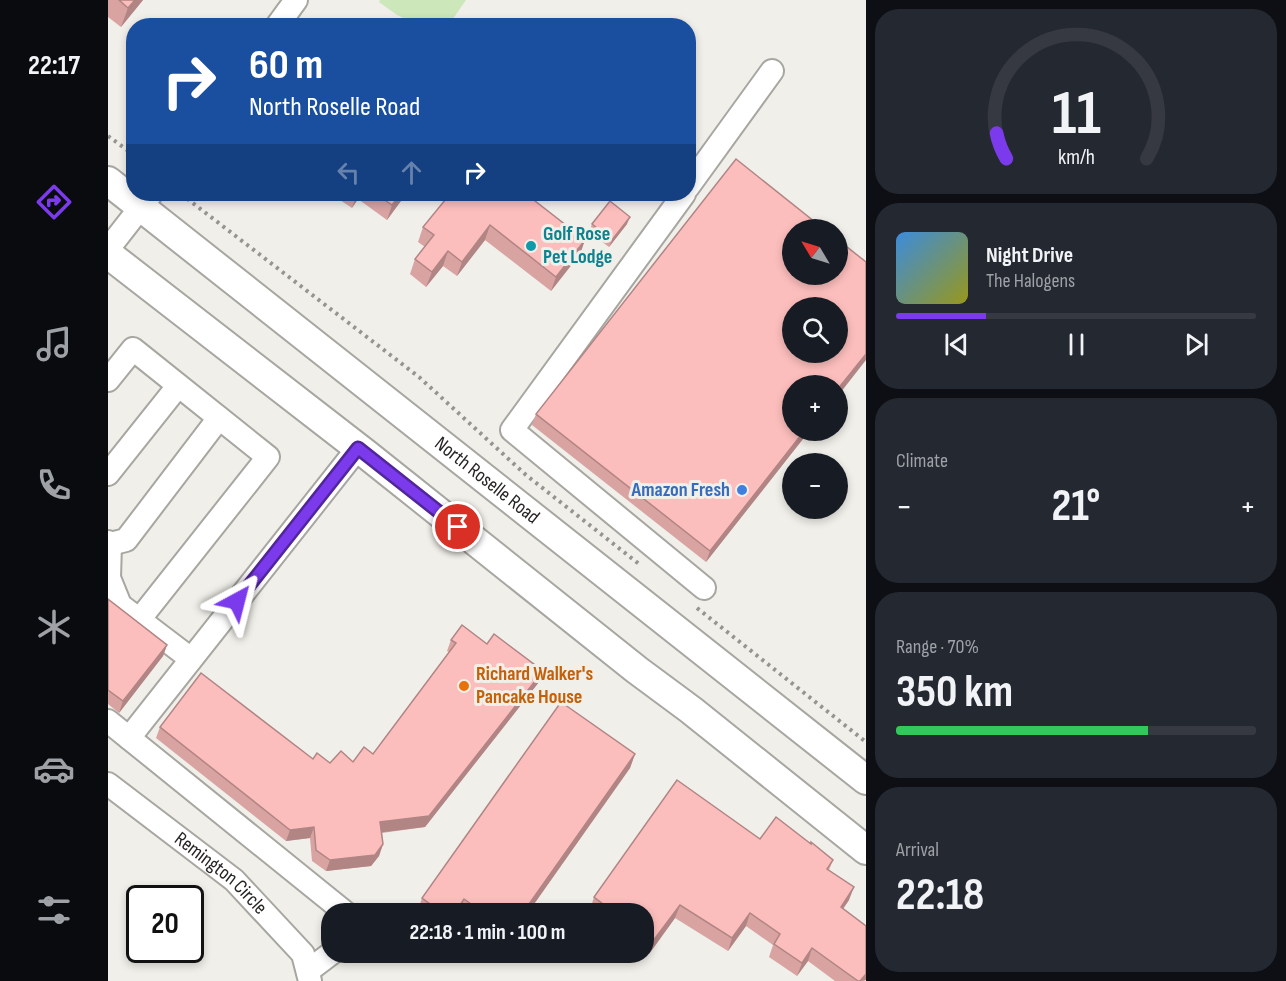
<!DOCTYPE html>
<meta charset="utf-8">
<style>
:root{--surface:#171b24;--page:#242831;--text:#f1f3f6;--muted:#9ea1a6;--line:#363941;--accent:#7c3aed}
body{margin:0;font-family:"Sofia Sans Condensed",sans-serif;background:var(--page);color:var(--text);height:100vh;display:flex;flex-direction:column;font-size:22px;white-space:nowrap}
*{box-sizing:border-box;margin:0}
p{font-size:20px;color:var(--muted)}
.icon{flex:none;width:33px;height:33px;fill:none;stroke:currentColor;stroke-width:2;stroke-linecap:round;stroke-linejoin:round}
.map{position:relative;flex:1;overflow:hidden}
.panel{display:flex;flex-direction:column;gap:9px;padding:9px;background:#0d0f14;width:420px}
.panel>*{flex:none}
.hud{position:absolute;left:18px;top:18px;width:570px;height:183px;border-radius:24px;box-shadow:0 3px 9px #0003;background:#1a4fa0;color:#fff;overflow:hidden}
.needle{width:39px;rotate:308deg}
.controls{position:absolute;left:674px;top:219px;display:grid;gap:12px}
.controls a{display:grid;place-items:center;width:66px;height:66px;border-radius:50%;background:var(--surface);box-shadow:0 3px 9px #0003;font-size:30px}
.speed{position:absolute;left:18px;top:885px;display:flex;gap:12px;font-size:30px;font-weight:700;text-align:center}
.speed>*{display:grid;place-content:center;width:78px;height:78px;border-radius:50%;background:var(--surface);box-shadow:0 3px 9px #0003;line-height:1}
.speed .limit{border:3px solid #111;border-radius:9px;background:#fff;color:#111}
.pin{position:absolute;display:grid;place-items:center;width:51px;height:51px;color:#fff;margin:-26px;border:3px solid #fff;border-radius:50%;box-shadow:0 2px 6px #0007}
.me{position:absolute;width:66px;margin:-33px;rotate:38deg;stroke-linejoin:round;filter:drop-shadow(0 0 4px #0008)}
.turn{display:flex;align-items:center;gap:21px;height:126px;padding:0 24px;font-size:27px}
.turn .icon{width:78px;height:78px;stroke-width:2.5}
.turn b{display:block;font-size:42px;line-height:51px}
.lanes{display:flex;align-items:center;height:57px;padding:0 24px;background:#0003;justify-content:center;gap:30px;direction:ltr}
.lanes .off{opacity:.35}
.big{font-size:45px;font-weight:700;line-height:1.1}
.panel .tile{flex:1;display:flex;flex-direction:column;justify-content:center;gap:9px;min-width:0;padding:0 21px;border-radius:24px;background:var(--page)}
.panel .dial{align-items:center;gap:0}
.dial svg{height:156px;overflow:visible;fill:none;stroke:var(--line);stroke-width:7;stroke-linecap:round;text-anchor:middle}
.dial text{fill:var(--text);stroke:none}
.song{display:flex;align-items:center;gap:18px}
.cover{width:72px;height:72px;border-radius:9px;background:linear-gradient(135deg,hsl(210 70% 55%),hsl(60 70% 35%))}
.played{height:6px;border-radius:3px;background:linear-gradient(90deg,var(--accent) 25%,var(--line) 25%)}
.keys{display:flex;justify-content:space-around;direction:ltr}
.heat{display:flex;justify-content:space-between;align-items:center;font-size:33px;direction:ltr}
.charge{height:9px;border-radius:4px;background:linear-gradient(90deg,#34c759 70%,var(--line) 0)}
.trip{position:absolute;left:213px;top:903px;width:333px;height:60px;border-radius:24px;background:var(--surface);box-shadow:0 3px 9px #0003;font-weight:700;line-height:60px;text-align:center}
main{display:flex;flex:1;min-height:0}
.tabs{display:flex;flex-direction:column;width:108px;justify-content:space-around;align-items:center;background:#090b0e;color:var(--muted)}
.tabs .icon{width:42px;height:42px}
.tabs .active{color:var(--accent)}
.tabs b{font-size:27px;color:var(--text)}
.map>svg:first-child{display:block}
</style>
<main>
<nav class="tabs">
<b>22:17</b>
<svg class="icon active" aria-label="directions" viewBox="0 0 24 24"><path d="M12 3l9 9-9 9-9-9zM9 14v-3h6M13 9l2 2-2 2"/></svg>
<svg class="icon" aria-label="music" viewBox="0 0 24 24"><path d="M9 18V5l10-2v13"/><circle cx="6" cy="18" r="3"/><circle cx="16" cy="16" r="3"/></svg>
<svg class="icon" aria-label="phone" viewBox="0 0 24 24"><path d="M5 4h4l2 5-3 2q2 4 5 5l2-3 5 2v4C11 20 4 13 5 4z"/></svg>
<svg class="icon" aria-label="climate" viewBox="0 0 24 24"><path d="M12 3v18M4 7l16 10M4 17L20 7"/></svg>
<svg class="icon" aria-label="car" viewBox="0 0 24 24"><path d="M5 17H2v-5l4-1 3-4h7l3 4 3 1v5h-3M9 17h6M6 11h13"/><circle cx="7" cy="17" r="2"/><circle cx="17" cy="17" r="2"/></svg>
<svg class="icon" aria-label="filters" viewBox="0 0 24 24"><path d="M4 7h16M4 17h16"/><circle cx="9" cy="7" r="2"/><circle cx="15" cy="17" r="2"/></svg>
</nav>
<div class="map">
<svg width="758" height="981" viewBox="0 0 758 981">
<rect width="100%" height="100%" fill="#f0efe9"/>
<polygon fill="#cce7ba" points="272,0 358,0 340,26 310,25 289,15 271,2"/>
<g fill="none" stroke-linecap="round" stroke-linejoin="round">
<defs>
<g id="minor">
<polyline points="169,26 188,0"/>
<polyline points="580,187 664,71"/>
<polyline points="576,194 404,430 596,588"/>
<polyline points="0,249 43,194"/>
<polyline points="0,380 25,349 160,457 31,620"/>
<polyline points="0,474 70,386"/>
<polyline points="0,542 2,544 1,578 12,605 83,659"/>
<polyline points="2,544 18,540 111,418"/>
<polyline points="0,721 239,914"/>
<polyline points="21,738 250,448"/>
<path id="s1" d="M0 784 126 880 195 954 202 981"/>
<polyline points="200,971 225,952"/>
</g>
<g id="major">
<path id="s2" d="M0 181 758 780"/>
<polyline points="0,254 258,454 529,670 583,710 758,850"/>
</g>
</defs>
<use href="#minor" stroke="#a7a6a1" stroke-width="26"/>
<use href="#major" stroke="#a7a6a1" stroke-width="32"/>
<g stroke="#959490" stroke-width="4" stroke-dasharray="3 4.5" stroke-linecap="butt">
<polyline points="0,136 26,155"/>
<polyline points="73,194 311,377 418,475 531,564"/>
<polyline points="589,608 758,742"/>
</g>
<use href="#minor" stroke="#fff" stroke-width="22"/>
<use href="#major" stroke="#fff" stroke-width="28"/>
</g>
<g fill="#d9a3a2">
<polygon points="0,0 35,0 13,27 0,17"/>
<polygon points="223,194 298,194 279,220 250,199 244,208"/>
<polygon points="342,194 477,240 472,254 443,291 377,240 349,276 335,266 318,287 302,274 307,259 317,247 310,242 315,227"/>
<polygon points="484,224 519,224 501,247 481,232"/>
<polygon points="428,414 684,430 702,430 598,562 424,425"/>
<polygon points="0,599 59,645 55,656 11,713 0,704"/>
<polygon points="343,640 431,682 317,827 274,833 275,844 271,856 263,866 218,871 204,861 202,838 178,841 48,738 52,727 222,763 245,762 265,754 341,652 339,651"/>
<polygon points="527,754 522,768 419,914 309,913 314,898"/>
<polygon points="652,839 725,860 721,870 741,900 735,909 757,981 727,981 700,961 689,976 661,957 665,945 638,926 620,951 567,918 541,954 536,951 536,914 486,914 482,910 486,897"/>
</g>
<g fill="#b08584">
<polygon points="27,0 35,0 13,27 20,8"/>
<polygon points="249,194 252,194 250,199 244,208"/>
<polygon points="293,194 298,194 279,220 284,205"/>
<polygon points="522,217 519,224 501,247 504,240"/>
<polygon points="382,225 377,240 349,276 354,262"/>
<polygon points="477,240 472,254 443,291 448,277"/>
<polygon points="340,251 335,266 318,287 324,272"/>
<polygon points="758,354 758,360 729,397 729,390"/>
<polygon points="697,430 702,430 598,562 602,551"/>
<polygon points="59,645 55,656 11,713 15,701"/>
<polygon points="435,671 431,682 317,827 268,833 272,822"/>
<polygon points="527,754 522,768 419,914 414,914"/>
<polygon points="206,827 202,838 178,841 182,830"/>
<polygon points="275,844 271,856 263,866 218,871 222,860"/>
<polygon points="746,887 741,900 728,919 733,907"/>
<polygon points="356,899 351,913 346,914"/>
<polygon points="572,905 567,918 541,954 545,941"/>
<polygon points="642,913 638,926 620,951 624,938"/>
<polygon points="704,948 700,961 689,976 694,963"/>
<polygon points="758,974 758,980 752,981"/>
</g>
<g fill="#fcbebc" stroke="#b08584" stroke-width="1.5" fill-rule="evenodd">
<polygon points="11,0 27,0 20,8"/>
<path d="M628 159 717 230H684V274H729V239L758 262V354L729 390V386H684V430H697L602 551 428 414ZM684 308H729V352H684Z"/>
<polygon points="268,194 293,194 284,205"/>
<polygon points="342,194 418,194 477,240 448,277 382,225 354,262 340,251 324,272 307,259 326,235 315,227"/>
<polygon points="502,201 522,217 504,240 484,224"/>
<polygon points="0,599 59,645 15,701 0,690"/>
<polygon points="354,625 379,644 386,634 435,671 321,816 272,822 275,844 267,855 222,860 208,850 206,827 182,830 52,727 93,673 205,759 209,753 222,763 233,751 245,762 256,747 265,754 348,643 343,640"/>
<polygon points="453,702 527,754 414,914 377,914 356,899 346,914 336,914 314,898"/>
<polygon points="569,780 652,839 668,817 703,844 703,842 725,860 719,869 746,887 733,907 758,926 758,974 752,981 750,981 704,948 694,963 666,944 672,934 642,913 624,938 572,905 545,941 536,934 536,914 508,914 486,897"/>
</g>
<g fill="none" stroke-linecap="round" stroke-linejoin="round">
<defs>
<polyline id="route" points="129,601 250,448 350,527"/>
</defs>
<use href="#route" stroke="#51269a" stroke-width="15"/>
<use href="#route" stroke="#7c3aed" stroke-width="10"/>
</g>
<circle fill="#0f9aa8" stroke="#f0efe9" stroke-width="2" cx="423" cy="246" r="6"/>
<circle fill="#3f7fe0" stroke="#f0efe9" stroke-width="2" cx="634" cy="490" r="6"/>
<circle fill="#e8710a" stroke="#f0efe9" stroke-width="2" cx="356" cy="686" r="6"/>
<g text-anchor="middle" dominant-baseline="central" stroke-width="6" stroke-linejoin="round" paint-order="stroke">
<g font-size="20" font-weight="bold" fill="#0d838f" stroke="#f0efe9" text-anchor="start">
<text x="435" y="234">Golf Rose<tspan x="435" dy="23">Pet Lodge</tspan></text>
</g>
<g font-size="20" fill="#262523" stroke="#f0efe9">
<text stroke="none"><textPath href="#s2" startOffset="483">North Roselle Road</textPath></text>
<text stroke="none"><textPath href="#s1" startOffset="144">Remington Circle</textPath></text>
</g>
<g font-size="20" font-weight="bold" fill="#366cbe" stroke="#f0efe9" text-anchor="end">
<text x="622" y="490">Amazon Fresh</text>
</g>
<g font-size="20" font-weight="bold" fill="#c56008" stroke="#f0efe9" text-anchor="start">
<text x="368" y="674">Richard Walker's<tspan x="368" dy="23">Pancake House</tspan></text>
</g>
</g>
</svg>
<div class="controls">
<a><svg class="needle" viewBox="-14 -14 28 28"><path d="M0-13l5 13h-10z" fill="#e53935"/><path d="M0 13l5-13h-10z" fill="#9ea1a6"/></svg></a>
<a><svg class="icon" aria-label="search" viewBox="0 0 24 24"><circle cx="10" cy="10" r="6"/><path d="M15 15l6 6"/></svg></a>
<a>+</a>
<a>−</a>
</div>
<div class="speed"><div class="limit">20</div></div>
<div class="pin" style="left:350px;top:527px;background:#d93025"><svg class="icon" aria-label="arrive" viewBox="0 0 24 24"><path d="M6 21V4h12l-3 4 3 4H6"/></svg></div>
<svg class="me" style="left:129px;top:601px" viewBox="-20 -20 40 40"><path d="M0-17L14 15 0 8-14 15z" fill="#7c3aed" stroke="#fff" stroke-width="4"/></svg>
<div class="trip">22:18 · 1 min · 100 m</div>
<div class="hud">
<div class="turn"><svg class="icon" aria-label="right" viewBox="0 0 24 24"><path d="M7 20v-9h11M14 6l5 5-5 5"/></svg><div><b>60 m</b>North Roselle Road</div></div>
<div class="lanes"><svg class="icon off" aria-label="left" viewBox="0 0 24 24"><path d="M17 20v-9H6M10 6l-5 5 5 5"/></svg><svg class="icon off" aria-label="ahead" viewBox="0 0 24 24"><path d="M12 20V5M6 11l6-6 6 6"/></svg><svg class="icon" aria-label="right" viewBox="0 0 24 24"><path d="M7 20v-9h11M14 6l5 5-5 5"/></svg></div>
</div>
</div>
<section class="panel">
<div class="tile dial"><svg viewBox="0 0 100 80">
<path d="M14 69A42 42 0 1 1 86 69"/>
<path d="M14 69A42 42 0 0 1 9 56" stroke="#7c3aed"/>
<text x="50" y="56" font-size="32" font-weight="700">11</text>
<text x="50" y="72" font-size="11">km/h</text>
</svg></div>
<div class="tile">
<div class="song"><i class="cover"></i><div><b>Night Drive</b><p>The Halogens</p></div></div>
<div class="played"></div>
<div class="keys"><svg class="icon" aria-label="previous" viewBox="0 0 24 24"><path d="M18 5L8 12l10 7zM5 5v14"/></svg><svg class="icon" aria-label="pause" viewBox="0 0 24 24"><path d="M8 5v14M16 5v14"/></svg><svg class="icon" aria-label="next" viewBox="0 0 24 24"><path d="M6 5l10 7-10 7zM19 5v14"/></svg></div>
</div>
<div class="tile"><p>Climate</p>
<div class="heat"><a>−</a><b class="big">21°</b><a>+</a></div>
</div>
<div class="tile"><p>Range · 70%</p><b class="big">350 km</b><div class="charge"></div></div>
<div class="tile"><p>Arrival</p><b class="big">22:18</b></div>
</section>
</main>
